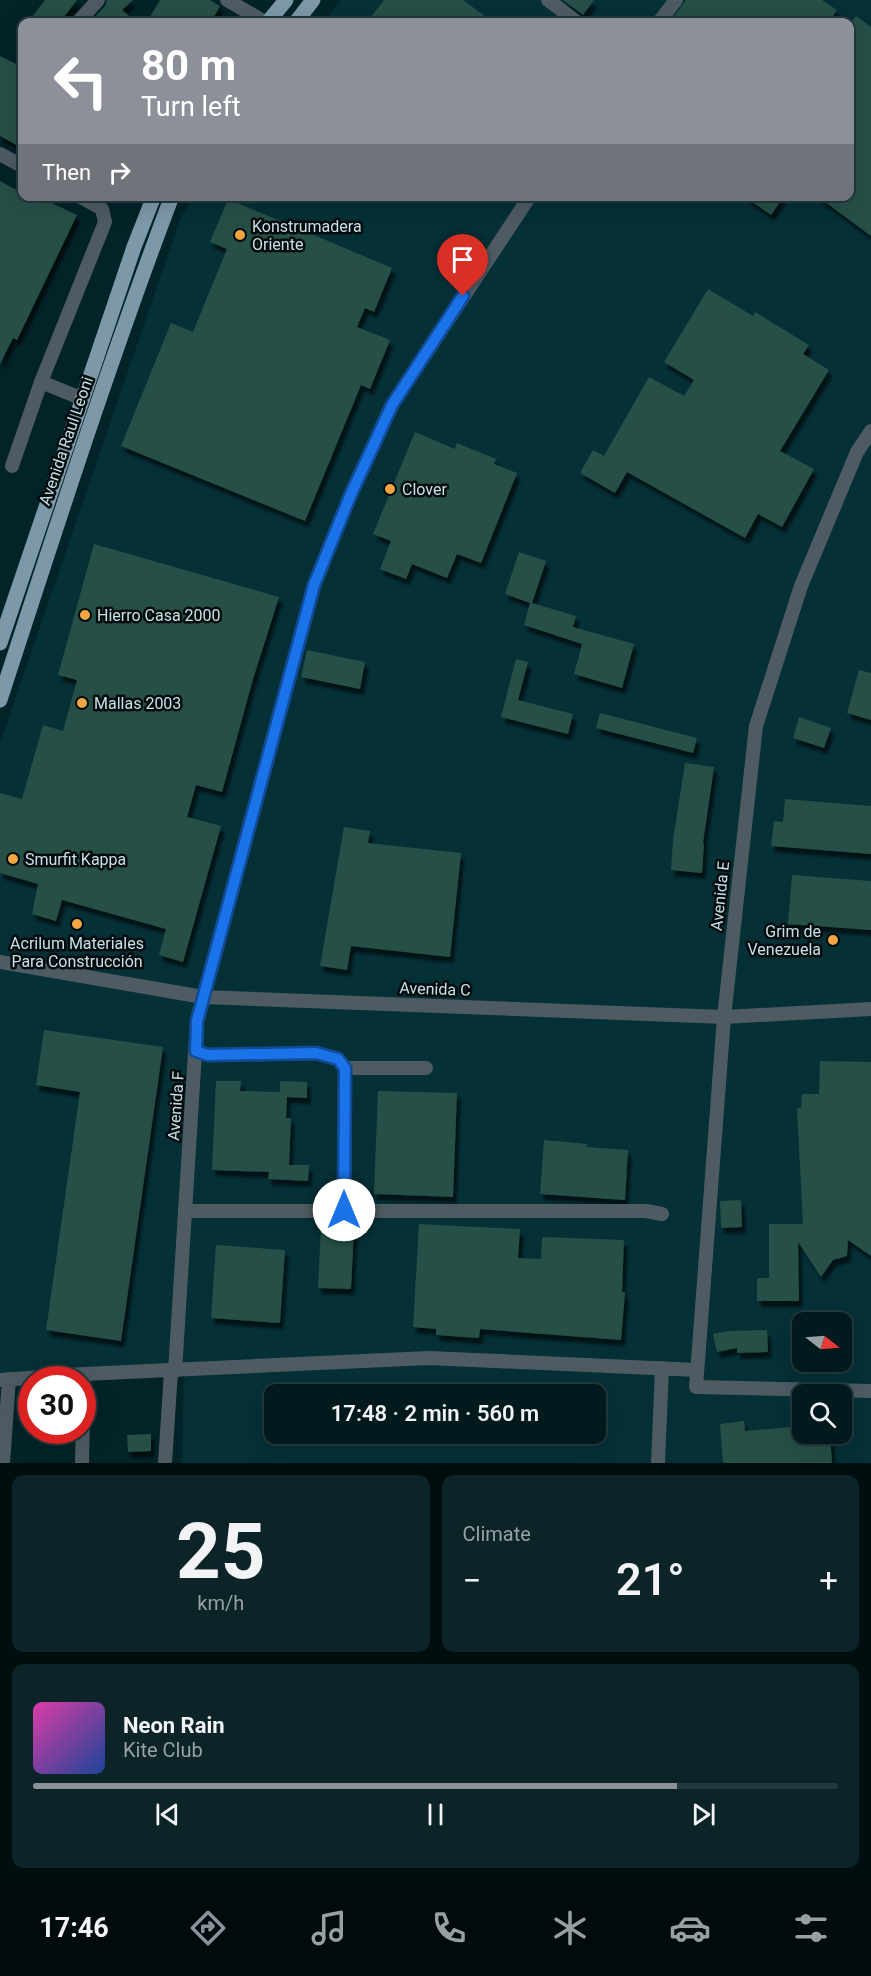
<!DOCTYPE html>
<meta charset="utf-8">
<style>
:root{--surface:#021a1e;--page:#0c2327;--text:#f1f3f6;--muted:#96a1a4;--line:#23383c;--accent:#8c9099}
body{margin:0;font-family:Roboto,sans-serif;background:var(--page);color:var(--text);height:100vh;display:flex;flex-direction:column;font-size:22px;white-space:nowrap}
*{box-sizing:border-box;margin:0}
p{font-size:20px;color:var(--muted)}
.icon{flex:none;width:33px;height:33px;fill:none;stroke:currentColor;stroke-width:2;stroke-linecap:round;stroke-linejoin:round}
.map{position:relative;height:1463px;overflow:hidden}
.sheet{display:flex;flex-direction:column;gap:12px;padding:12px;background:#010e10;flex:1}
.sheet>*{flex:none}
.hud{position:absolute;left:18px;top:18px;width:836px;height:183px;border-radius:12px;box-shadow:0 6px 24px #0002,0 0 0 2px var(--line);background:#8c9099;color:#fff;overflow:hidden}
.needle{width:39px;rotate:107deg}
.tools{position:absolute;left:792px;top:1312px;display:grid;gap:12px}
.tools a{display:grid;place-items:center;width:60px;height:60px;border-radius:12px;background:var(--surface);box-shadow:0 6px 24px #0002,0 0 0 2px var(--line);font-size:30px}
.speed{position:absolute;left:18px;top:1366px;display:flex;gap:12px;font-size:30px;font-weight:700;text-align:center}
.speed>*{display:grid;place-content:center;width:78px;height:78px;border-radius:50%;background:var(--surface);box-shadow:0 6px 24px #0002,0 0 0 2px var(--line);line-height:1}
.speed .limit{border:9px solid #d22;background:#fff;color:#111}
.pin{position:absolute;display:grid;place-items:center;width:51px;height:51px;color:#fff;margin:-62px -26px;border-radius:50% 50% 50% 0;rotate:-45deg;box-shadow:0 0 6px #0007}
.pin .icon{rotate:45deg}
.me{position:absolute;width:66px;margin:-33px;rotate:0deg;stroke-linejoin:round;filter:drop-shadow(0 0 4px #0008)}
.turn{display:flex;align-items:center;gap:21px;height:126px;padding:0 24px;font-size:27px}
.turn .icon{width:78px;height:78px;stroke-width:2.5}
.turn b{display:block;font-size:42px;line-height:51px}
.then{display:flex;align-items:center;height:57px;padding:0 24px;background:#0003;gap:12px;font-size:22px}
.big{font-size:45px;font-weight:600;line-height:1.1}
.sheet .card{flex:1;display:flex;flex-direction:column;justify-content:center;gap:9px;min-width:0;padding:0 21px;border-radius:12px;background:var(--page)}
.sheet .dial{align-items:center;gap:0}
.dial b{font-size:78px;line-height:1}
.song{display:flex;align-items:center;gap:18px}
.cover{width:72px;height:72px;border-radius:9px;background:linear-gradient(135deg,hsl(320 70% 55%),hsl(220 70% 35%))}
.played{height:6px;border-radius:3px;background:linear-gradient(90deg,var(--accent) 80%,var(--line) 80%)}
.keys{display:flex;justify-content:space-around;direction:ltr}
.heat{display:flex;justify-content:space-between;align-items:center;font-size:33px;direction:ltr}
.sheet .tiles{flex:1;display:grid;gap:12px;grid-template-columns:1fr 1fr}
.card:last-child{grid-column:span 2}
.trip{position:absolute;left:264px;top:1384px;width:342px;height:60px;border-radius:12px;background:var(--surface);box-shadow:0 6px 24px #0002,0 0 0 2px var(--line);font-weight:600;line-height:60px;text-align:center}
.dock{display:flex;height:96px;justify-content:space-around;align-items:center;background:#010a0c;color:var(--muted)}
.dock .icon{width:42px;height:42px}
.dock .on{color:var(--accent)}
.dock b{font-size:27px;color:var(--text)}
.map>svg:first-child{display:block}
</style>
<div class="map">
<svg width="871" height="1463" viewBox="0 0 871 1463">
<defs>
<filter id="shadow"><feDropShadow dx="3.5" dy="6" stdDeviation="1.5" flood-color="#0009"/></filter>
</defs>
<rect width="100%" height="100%" fill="#022328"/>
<path fill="#043036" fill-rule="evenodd" d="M341 0H871V1463H182L184 1365 0 1379V743L181 217 195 196H849V22H323ZM802 1323H842V1362H802ZM274 1395H596V1434H274ZM802 1395H842V1434H802Z"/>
<g fill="#264f47" filter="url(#shadow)">
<polygon points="45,0 77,0 60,22 28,22"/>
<polygon points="107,0 133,0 122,10 137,22 90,22 105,6"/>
<polygon points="160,0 210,0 220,6 211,22 147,22"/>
<polygon points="384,0 463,0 493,22 367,22"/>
<polygon points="563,0 594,0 583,15"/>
<polygon points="686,0 822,0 837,10 829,22 670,22"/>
<polygon points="856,16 871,27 871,236 817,196 849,196 849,25"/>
<polygon points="0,56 22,67 22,148 0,136"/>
<polygon points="0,181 22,193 22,196 30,196 38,200 39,197 77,215 17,340 13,338 0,364"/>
<polygon points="744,196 784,196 771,215"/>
<polygon points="228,199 392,268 374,312 365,308 357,327 390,340 370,389 361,385 305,521 121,446 171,323 193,332 227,249 210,242"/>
<polygon points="708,289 753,316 755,312 809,345 803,354 829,370 780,451 814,469 782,527 758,514 745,538 627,472 615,493 580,473 593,450 604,456 649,377 684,396 694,380 664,362"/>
<polygon points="415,432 455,449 457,443 496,459 494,464 517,473 481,563 457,554 447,578 412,564 406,579 380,569 391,541 373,534"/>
<polygon points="94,544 279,597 253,679 222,792 196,785 187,817 221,826 183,962 159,955 166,929 62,900 56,921 32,914 38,884 0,873 0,793 22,799 43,725 63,731 77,680 58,675"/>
<polygon points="519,552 546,561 532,603 576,616 573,627 634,644 622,688 574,674 582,644 524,625 530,603 505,594"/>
<polygon points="307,650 365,662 360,689 301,677"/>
<polygon points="516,659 528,662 518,700 573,714 568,734 501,717"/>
<polygon points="859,670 871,673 871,720 847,713"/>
<polygon points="600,713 697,738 693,753 596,728"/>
<polygon points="799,717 831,728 824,748 793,738"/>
<polygon points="685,763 714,767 703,843 704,843 702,873 671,870 673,840"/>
<polygon points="785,799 871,806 871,854 771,846 774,821 783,822"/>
<polygon points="344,827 370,831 368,843 461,853 450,957 351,946 347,970 320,966"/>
<polygon points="792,875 871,881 871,930 788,924"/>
<polygon points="44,1030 163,1047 121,1341 46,1330 80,1092 36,1085"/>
<polygon points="820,1061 871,1062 871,1256 848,1240 847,1256 833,1260 821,1277 798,1242 799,1301 757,1301 757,1278 769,1278 769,1224 803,1224 797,1108 801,1108 802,1094 819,1094"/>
<polygon points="216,1081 241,1081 240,1091 280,1092 280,1081 307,1082 307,1098 287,1097 286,1118 291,1118 289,1165 309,1165 308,1181 268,1179 269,1172 212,1170"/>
<polygon points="378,1091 457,1093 453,1197 374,1194"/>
<polygon points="544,1140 587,1144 587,1147 628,1150 625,1200 540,1194"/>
<polygon points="741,1200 742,1227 721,1228 720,1201"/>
<polygon points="419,1224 520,1229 518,1258 541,1259 542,1237 624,1240 622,1292 625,1292 621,1340 480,1329 479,1338 436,1335 436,1329 413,1327"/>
<polygon points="321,1227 354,1228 351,1289 318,1288"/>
<polygon points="216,1245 285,1250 280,1323 211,1318"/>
<polygon points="767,1330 768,1352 737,1353 737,1348 717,1352 713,1334 728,1331"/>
<polygon points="744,1421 745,1431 802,1426 802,1434 830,1434 832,1463 723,1463 720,1424"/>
<polygon points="151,1434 151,1451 128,1452 127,1435"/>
</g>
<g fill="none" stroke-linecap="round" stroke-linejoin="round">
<g stroke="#4e5b63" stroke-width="14">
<polyline points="227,0 265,22"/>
<polyline points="548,0 577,22"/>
<polyline points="78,22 98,0"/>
<polyline points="659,22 676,0"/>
<polyline points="0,154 22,166"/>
<polyline points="41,382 83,399"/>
<polyline points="871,431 857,452 801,586 756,726 724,1017 696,1387 871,1391"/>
<polyline points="12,466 41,382 105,222 102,209 79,196"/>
<polyline points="0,962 203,997 724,1017 871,1009"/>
<polyline points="196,1051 208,1055 316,1053 338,1059 345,1068 344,1210"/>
<polyline points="345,1068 426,1068"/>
<polyline points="185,1211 646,1211 662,1214"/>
<polyline points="175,1371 197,1021 314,586 351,494 392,405 530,196"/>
<polyline points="0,1380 84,1374 429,1358 697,1370"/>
<polyline points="3,1463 9,1379"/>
<polyline points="82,1463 84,1374"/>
<polyline points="165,1463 171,1371"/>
<polyline points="658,1463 662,1368"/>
</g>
<g stroke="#7c98a9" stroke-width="15">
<polyline points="268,22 286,0"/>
<polyline points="296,22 313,0"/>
<polyline points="0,643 134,247 154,196"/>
<path d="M0 700C55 531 109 362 172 196"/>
</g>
</g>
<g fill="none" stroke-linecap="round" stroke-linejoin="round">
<defs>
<polyline id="route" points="344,1210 345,1068 338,1059 316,1053 208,1055 196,1051 197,1021 314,585 351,494 392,405 463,296"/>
</defs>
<use href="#route" stroke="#114b97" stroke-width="15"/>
<use href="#route" stroke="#1a73e8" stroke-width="10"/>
</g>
<g fill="#f2a542" stroke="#000b0d" stroke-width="2">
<circle cx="240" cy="235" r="6"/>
<circle cx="390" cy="489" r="6"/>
<circle cx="85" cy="615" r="6"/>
<circle cx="82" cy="703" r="6"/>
<circle cx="13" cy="859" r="6"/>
<circle cx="77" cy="924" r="6"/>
<circle cx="833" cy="940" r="6"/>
</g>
<g text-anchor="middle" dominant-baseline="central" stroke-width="5" stroke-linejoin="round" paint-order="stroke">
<g font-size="16" fill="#c9e0e3" stroke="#000b0d" text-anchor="start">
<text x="252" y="226">Konstrumadera<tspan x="252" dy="18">Oriente</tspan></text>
<text x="402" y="489">Clover</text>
<text x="97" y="615">Hierro Casa 2000</text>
<text x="94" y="703">Mallas 2003</text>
<text x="25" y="859">Smurfit Kappa</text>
<text x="821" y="931" text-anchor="end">Grim de<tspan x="821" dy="18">Venezuela</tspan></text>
<text x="77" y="943" text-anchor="middle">Acrilum Materiales<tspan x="77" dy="18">Para Construcción</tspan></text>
</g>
<g font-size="16" fill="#c9e0e3" stroke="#000b0d">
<text transform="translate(66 441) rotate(-71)">Avenida Raul Leoni</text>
<text transform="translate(720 896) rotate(-84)">Avenida E</text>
<text transform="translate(435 989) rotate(2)">Avenida C</text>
<text transform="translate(176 1106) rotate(-86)">Avenida F</text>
</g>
</g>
</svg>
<div class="tools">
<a><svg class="needle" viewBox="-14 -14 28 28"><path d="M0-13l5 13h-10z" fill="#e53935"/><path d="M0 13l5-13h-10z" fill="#96a1a4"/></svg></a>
<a><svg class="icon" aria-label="search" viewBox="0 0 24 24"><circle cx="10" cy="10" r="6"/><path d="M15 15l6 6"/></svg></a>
</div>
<div class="speed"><div class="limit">30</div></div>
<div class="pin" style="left:463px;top:296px;background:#d93025"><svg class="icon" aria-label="arrive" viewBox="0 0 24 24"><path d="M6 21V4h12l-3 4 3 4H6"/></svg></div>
<svg class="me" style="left:344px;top:1210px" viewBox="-20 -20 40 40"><circle r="19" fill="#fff"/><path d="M0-13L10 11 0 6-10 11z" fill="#1a73e8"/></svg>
<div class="trip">17:48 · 2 min · 560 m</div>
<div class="hud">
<div class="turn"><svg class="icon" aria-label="left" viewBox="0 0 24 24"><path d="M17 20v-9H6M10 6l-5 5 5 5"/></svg><div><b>80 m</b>Turn left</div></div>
<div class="then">Then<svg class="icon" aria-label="right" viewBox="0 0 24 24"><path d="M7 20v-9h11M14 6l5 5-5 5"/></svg></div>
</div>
</div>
<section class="sheet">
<div class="tiles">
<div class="card dial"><b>25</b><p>km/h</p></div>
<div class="card"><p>Climate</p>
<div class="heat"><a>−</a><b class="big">21°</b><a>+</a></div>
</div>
<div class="card">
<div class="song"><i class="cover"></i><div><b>Neon Rain</b><p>Kite Club</p></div></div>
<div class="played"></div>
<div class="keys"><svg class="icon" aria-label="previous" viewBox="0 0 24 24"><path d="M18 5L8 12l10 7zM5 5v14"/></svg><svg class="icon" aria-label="pause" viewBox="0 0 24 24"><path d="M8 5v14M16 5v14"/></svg><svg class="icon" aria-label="next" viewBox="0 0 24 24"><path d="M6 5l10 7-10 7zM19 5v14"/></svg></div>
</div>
</div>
</section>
<nav class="dock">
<b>17:46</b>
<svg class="icon on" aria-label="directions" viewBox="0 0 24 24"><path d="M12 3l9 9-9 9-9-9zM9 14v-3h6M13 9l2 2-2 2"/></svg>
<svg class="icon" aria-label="music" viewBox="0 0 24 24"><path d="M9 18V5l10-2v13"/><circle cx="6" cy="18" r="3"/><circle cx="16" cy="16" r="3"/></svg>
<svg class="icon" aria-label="phone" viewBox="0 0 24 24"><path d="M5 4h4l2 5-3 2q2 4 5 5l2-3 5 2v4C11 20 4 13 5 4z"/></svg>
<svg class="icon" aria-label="climate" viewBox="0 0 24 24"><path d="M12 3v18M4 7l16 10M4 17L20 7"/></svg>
<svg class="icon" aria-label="car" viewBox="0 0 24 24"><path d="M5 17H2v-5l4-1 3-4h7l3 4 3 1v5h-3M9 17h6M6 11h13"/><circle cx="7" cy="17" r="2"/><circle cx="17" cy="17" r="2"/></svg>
<svg class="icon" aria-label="filters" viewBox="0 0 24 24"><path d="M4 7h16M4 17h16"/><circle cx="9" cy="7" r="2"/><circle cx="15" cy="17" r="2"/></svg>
</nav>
